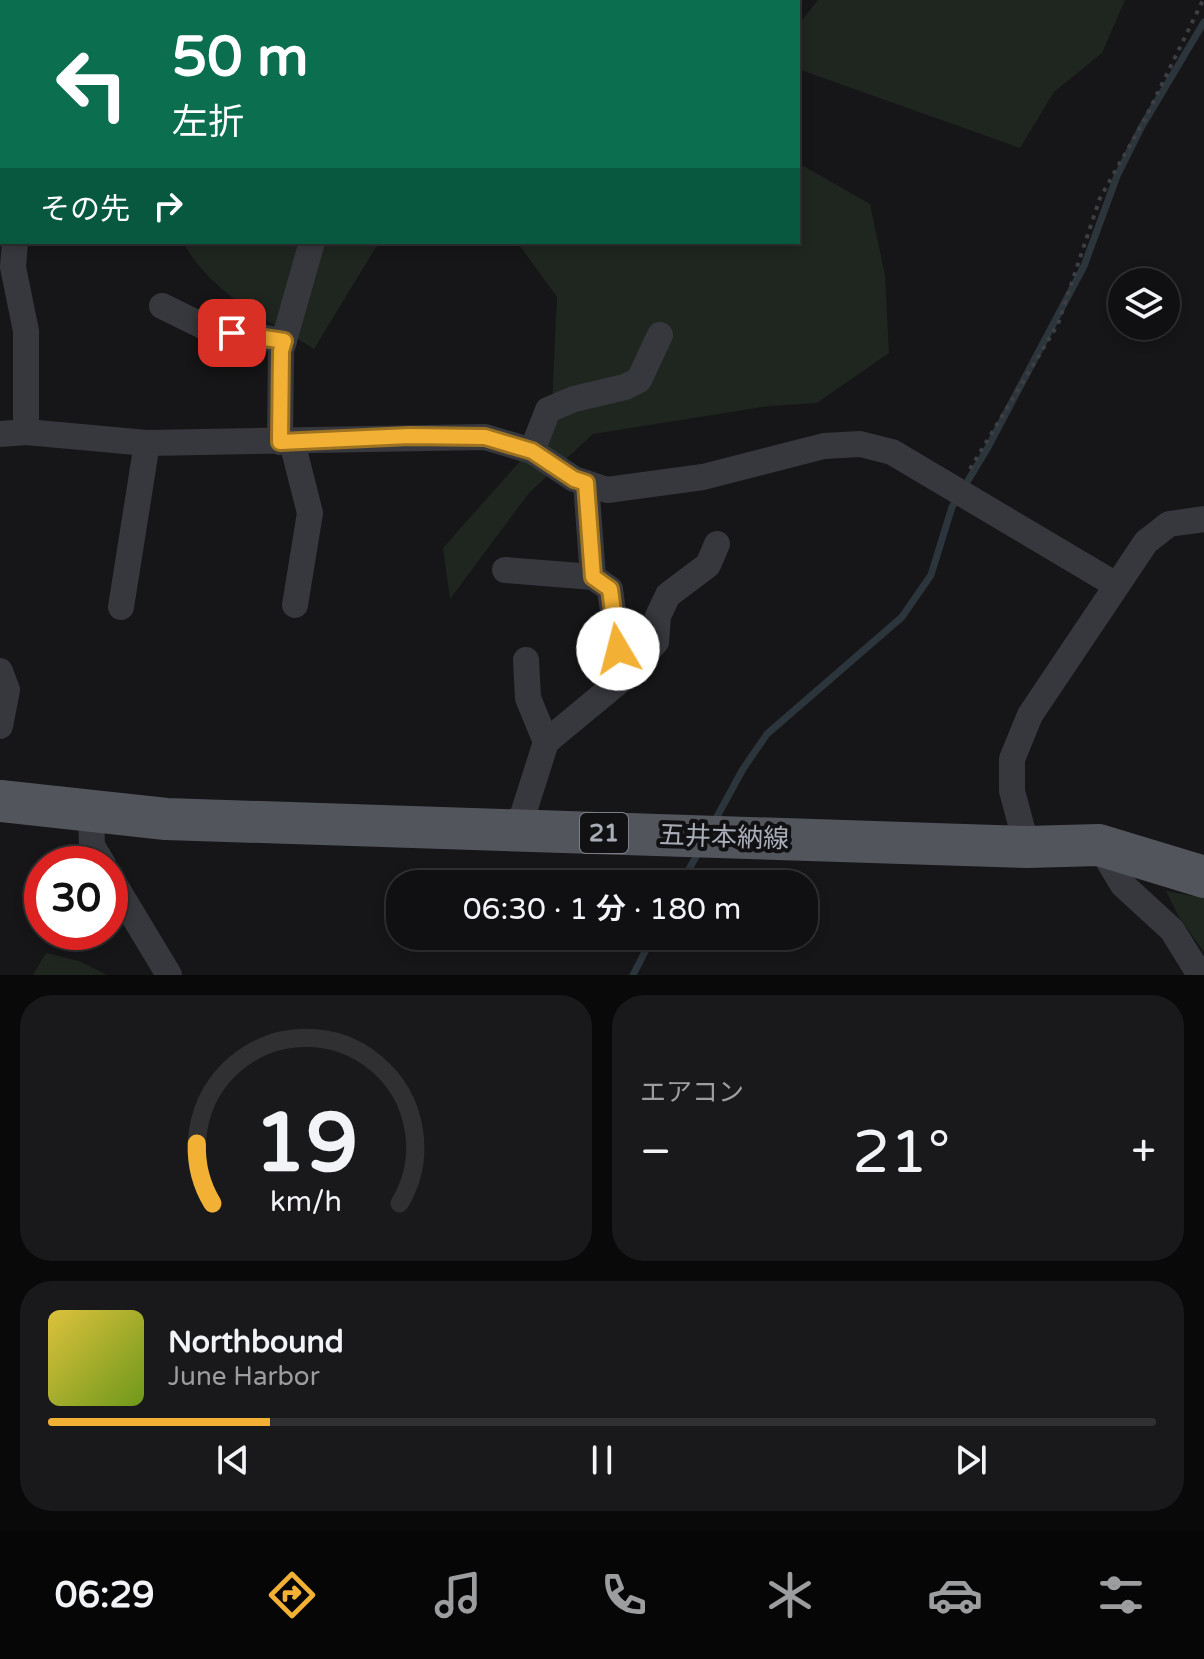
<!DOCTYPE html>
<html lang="ja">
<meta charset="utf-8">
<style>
:root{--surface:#101012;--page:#19191b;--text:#f1f3f6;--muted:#9c9d9f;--line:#303032;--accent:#f2b134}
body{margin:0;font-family:"Varela Round","Noto Sans JP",sans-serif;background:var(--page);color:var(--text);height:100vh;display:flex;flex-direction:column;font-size:30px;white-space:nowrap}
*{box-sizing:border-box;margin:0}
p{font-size:26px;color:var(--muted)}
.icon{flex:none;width:44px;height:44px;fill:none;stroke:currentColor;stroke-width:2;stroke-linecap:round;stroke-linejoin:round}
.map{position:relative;height:975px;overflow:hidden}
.details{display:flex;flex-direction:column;gap:20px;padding:20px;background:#09090a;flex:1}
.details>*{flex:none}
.banner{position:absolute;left:0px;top:0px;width:800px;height:244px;box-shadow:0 4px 12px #0003,0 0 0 2px var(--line);background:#0b6e4f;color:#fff;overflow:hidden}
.buttons{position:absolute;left:1108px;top:268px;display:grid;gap:16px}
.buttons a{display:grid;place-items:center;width:72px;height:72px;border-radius:50%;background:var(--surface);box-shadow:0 4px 12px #0003,0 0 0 2px var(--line);font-size:40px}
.speed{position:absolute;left:24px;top:846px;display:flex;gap:16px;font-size:40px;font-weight:700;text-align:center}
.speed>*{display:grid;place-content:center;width:104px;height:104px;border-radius:50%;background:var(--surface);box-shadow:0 4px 12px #0003,0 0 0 2px var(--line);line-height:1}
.speed .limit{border:12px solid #d22;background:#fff;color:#111}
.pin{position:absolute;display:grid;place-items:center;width:68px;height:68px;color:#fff;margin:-34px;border-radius:16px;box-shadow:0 4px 12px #0006}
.me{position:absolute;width:88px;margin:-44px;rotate:352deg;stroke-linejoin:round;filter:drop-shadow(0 0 6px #0008)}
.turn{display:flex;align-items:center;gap:28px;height:168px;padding:0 40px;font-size:36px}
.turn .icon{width:104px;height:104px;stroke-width:2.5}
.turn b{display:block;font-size:56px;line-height:68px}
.then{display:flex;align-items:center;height:76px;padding:0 40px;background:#0003;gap:16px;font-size:30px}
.big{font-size:60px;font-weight:600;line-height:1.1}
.details .tile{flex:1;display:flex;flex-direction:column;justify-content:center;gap:12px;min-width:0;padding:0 28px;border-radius:32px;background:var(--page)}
.details .dial{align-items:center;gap:0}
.dial svg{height:208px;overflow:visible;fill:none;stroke:var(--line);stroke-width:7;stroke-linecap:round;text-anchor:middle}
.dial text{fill:var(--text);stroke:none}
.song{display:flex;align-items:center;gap:24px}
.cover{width:96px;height:96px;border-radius:12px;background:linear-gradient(135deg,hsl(50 70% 55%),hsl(80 70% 35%))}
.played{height:8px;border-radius:4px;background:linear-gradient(90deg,var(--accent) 20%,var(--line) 20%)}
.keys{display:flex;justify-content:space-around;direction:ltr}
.heat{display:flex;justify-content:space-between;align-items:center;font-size:44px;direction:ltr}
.details .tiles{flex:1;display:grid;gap:20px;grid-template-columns:1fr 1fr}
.tile:last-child{grid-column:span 2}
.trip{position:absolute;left:386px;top:870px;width:432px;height:80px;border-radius:32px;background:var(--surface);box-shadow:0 4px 12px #0003,0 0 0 2px var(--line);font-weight:600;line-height:80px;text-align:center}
.tab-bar{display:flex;height:128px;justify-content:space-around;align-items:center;background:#060607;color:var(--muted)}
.tab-bar .icon{width:56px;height:56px}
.tab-bar .current{color:var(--accent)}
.tab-bar b{font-size:36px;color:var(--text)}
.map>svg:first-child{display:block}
</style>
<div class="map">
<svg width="1204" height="975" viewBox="0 0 1204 975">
<rect width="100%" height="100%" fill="#161618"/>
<g fill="#1e261f">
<polygon points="158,0 423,0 427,2 158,2"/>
<polygon points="818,0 1125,0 1102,53 1054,92 1020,148 798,69 798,25"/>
<polygon points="798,163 870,204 885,275 889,353 817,403 769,406 593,434 529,493 450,599 443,548 537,442 552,405 557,297 517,242 798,242"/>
<path d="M183 242H395L376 247 314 349C267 320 210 293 183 242Z"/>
<polygon points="1166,891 1204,898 1204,952 1179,917"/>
<polygon points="46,953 79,961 107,975 33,975"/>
</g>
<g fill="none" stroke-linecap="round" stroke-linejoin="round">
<g stroke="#2c353c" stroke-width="7">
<polyline points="714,822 743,769 767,734 902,617 931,575 952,507 987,449 1084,266 1117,176 1141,128 1204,22"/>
<polyline points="681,884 699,851"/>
<polyline points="633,975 653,936"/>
</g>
<polyline stroke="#3d3f44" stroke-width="4" stroke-dasharray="4 6" stroke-linecap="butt" points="970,469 1058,324 1100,198 1146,117 1203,0"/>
<g stroke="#37383d" stroke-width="26">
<polyline points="15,0 15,2"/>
<polyline points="397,2 397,0"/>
<polyline points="0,217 2,217"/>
<polyline points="15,242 13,267 26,331 26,432"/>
<polyline points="162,306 207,328 284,341"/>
<polyline points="0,434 26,432 147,443 485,437 532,451 574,479 607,490 703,477 824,446 860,444 892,452 1116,585"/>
<polyline points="280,442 281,351 312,242"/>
<polyline points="292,442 310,513 295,605"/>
<polyline points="532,451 548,410 574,399 625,387 639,380 660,335"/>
<polyline points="586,483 593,577"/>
<polyline points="505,570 593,577 610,589 622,679 546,742 518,830"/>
<polyline points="121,607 147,443"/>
<polyline points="526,660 528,698 546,742"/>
<polyline points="0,671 7,690 0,726"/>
<polyline points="622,679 656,642 658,616 668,595 708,565 717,544"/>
<polyline points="91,811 92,846 103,864"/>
<polyline points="1099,845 1123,885 1172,930 1200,975"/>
<polyline points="1027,847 1012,791 1012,759 1030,715 1146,542 1169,524 1204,519"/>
<polyline points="110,877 169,975"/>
</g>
<polyline stroke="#53555c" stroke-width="42" points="0,801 166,819 1027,847 1099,845 1204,877"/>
</g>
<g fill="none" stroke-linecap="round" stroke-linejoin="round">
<defs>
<polyline id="route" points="232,333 284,341 281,351 280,442 410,436 485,437 532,451 574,479 586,483 593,577 610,589 618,649"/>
</defs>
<use href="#route" stroke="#9d7322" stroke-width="20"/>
<use href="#route" stroke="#f2b134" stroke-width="14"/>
</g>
<g text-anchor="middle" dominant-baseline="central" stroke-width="8" stroke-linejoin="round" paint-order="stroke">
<rect fill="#111113" stroke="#7b7e86" stroke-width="2" x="580" y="813" width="48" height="40" rx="6"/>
<g font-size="24" font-weight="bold" fill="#a8adb8">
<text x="604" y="833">21</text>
</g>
<g font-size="26" fill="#a8adb8" stroke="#111113">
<text transform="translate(724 837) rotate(2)">五井本納線</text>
</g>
</g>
</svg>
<div class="buttons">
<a><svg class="icon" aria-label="layers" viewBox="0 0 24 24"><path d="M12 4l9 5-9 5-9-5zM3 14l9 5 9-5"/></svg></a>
</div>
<div class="speed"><div class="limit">30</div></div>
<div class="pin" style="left:232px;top:333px;background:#d93025"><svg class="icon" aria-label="arrive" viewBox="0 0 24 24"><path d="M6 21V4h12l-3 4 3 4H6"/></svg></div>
<svg class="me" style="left:618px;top:649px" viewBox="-20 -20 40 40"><circle r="19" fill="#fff"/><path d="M0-13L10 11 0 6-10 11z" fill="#f2b134"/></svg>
<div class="trip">06:30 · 1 分 · 180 m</div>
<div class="banner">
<div class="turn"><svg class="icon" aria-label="left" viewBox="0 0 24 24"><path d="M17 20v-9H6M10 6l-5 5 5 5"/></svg><div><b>50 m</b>左折</div></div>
<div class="then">その先<svg class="icon" aria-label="right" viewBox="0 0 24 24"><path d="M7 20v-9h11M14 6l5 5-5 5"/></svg></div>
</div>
</div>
<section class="details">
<div class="tiles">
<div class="tile dial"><svg viewBox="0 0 100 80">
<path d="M14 69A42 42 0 1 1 86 69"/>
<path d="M14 69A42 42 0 0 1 8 46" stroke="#f2b134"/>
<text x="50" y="56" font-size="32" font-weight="700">19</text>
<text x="50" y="72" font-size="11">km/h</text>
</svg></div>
<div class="tile"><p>エアコン</p>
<div class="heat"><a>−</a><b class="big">21°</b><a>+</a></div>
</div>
<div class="tile">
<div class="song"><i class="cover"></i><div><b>Northbound</b><p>June Harbor</p></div></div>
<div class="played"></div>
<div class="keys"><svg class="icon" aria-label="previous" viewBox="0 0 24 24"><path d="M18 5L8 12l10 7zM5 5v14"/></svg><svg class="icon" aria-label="pause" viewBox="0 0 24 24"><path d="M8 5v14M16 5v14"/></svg><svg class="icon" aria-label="next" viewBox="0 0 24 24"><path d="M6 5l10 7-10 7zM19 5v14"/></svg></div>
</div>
</div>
</section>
<nav class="tab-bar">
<b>06:29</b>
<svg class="icon current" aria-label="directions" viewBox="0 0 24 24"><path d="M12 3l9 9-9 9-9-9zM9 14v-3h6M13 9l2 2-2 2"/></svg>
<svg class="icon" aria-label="music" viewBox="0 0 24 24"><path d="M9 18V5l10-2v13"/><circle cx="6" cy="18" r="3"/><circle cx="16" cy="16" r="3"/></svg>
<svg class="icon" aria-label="phone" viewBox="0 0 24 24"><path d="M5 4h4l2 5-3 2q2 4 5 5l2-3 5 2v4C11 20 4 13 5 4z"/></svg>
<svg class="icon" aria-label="climate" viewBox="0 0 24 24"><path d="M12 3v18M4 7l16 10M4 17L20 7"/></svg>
<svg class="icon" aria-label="car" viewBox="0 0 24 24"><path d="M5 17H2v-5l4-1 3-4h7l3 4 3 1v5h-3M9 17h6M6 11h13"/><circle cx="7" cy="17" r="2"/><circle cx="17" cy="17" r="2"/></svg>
<svg class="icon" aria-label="filters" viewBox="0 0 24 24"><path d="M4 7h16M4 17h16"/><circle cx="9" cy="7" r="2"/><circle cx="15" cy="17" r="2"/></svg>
</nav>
